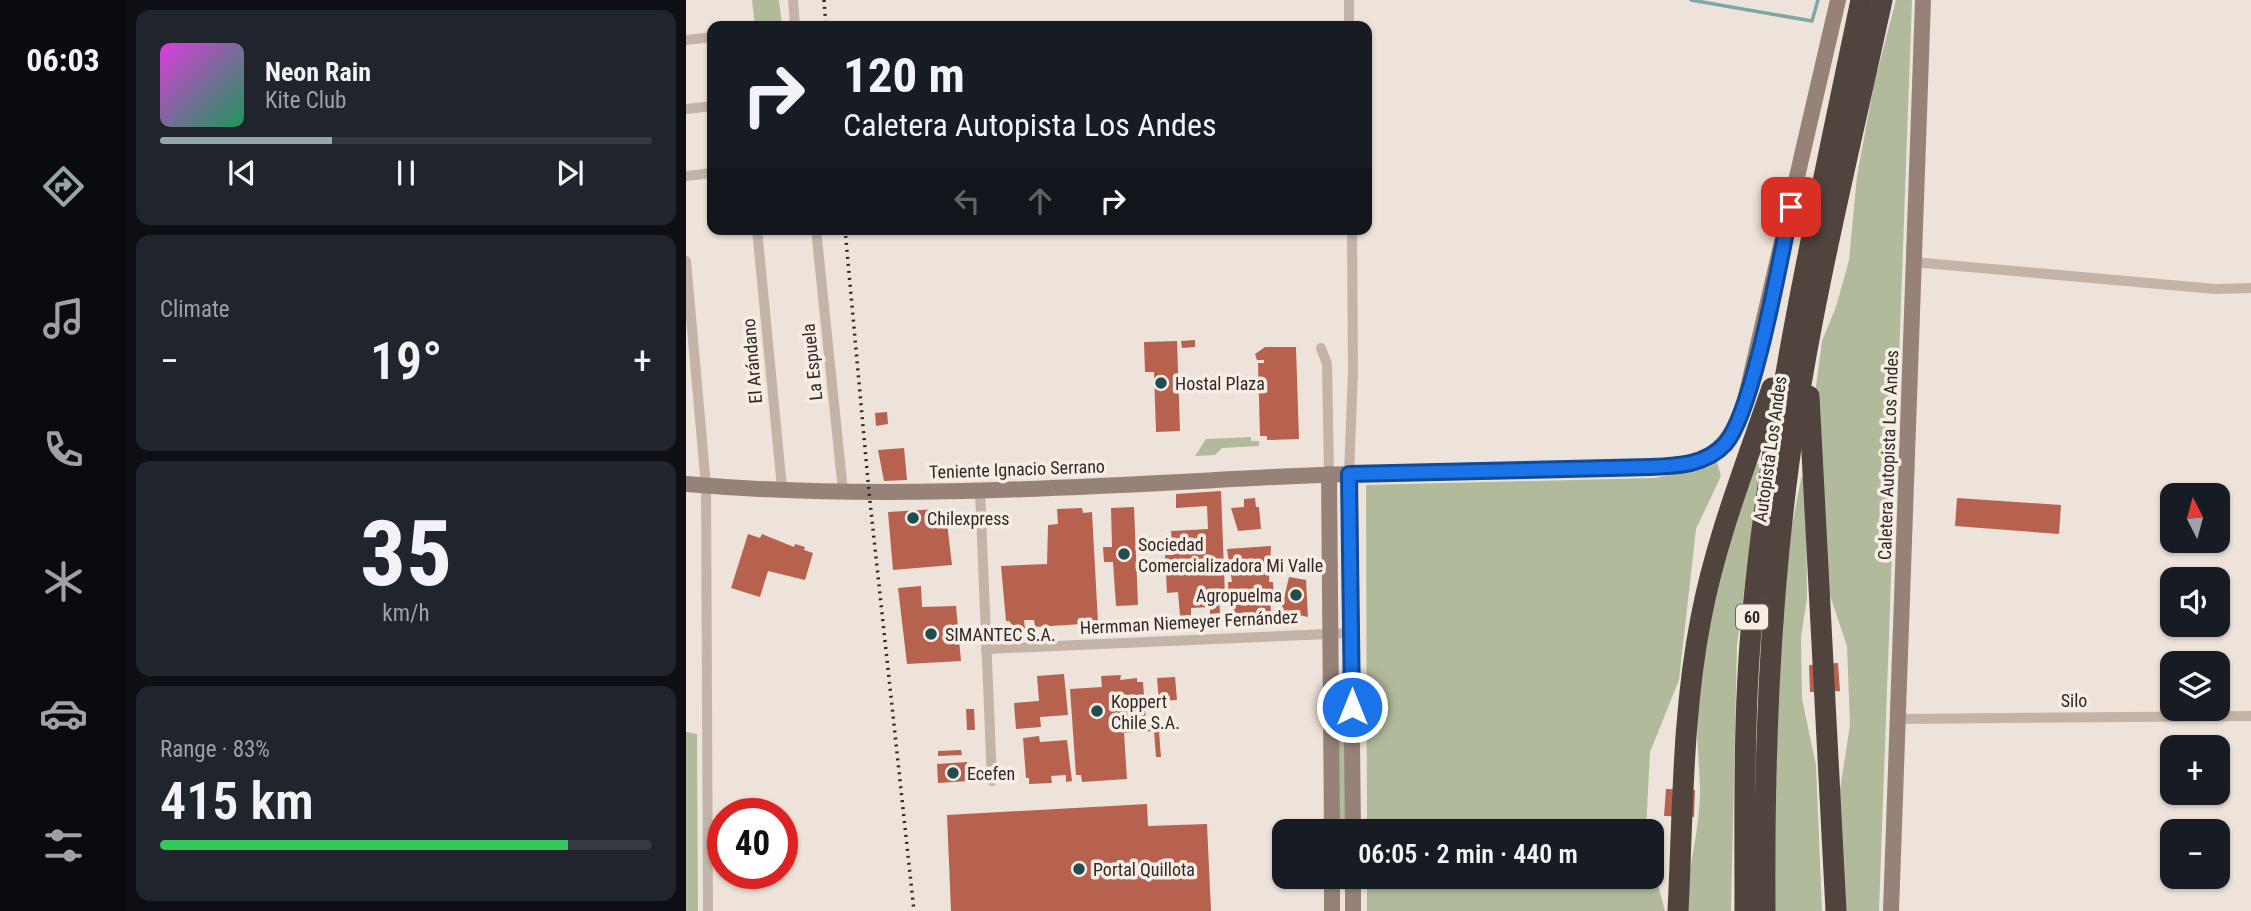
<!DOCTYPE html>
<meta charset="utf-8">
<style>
:root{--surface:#171b24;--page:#20242c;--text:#f1f3f6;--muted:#9ea1a6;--line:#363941;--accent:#94a8aa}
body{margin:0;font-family:"Roboto Condensed",sans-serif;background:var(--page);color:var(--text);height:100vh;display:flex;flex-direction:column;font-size:26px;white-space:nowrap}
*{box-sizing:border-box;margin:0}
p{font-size:23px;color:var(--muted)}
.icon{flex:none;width:38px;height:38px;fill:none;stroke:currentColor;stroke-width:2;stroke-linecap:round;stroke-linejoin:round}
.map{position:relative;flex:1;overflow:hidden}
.sheet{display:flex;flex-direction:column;gap:10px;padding:10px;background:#0d0f14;width:560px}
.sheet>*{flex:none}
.guide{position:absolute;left:21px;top:21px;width:665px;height:214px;border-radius:14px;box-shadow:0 2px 5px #0004;background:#171b24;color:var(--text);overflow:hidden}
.needle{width:46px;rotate:354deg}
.buttons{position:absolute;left:1474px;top:483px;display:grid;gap:14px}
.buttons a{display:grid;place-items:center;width:70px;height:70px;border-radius:14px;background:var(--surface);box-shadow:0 2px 5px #0004;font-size:35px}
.speed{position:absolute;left:21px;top:798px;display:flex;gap:14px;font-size:35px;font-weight:700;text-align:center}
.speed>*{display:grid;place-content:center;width:91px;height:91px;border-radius:50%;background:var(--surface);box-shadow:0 2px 5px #0004;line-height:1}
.speed .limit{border:10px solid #d22;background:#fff;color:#111}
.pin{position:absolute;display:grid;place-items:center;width:60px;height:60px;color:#fff;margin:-30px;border-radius:14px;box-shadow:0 4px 10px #0006}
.me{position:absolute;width:77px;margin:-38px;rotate:0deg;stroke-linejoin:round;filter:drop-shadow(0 0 5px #0008)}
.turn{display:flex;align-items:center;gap:24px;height:147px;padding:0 21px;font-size:32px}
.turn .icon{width:91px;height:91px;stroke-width:2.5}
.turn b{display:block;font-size:49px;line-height:60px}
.lanes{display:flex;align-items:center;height:66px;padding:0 21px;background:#0003;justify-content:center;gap:35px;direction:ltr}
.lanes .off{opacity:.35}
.big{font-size:52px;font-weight:600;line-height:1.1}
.sheet .card{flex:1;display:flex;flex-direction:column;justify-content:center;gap:10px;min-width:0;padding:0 24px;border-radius:14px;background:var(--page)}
.sheet .dial{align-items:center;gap:0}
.dial b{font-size:91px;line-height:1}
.song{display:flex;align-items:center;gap:21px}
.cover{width:84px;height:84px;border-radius:10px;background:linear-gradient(135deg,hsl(300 70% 55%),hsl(150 70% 35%))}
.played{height:7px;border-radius:4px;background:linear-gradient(90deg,var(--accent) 35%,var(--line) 35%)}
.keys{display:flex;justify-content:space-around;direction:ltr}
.heat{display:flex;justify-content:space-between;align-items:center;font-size:38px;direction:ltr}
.charge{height:10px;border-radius:5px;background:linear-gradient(90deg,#34c759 83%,var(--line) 0)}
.trip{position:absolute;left:586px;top:819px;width:392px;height:70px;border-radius:14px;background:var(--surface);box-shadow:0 2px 5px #0004;font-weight:600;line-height:70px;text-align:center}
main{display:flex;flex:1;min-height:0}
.dock{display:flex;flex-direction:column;width:126px;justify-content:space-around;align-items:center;background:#090b0e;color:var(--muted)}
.dock .icon{width:49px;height:49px}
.dock .on{color:var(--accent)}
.dock b{font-size:32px;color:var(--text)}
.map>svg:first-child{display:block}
</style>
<main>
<nav class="dock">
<b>06:03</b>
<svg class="icon on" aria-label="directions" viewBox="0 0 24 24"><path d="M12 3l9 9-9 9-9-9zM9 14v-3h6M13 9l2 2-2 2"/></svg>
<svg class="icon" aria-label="music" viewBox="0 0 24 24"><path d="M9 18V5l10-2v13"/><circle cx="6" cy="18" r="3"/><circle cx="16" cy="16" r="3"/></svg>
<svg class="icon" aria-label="phone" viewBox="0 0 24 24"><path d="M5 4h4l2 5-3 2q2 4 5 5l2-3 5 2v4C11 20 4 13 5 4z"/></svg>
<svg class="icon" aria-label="climate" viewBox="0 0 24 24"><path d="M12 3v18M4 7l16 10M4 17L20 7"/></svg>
<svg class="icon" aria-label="car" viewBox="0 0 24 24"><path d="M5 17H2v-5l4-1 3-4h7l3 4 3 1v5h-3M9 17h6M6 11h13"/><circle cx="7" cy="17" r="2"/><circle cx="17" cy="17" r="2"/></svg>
<svg class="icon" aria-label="filters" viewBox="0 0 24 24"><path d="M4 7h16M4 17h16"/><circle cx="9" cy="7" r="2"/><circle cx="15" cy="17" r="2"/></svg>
</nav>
<section class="sheet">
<div class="card">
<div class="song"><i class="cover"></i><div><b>Neon Rain</b><p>Kite Club</p></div></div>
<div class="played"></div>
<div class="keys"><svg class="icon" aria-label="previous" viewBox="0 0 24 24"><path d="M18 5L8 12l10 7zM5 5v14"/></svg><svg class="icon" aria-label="pause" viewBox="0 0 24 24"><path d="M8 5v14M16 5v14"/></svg><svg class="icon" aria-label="next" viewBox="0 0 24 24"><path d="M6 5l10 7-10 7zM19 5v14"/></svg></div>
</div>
<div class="card"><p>Climate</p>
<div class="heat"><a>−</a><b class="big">19°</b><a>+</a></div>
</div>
<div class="card dial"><b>35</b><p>km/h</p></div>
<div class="card"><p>Range · 83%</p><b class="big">415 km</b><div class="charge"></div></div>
</section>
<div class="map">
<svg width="1565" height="911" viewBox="0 0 1565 911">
<rect width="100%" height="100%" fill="#eee3da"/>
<g fill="#b2ba9c">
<polygon points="66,0 93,0 96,26 69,26"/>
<polygon points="1210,0 1226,0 1193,911 1157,911 1150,815 1164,725 1161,646 1136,572 1129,394 1136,341 1150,307 1163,260 1171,176 1188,84"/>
<polygon points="565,437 565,441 573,441 573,446 536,448 529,455 509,456 520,439"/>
<polygon points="1031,462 1035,476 1010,529 993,680 964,752 960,831 681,831 680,485 968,478 1020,468"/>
<path d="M1067 463 1074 464 1051 646 1045 911H997C1002 872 1013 833 1014 794 1014 764 1009 734 1012 703 1019 621 1042 542 1067 463Z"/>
<polygon points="1116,474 1120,496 1121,598 1115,637 1116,699 1130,765 1136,911 1088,911 1093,592"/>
<polygon points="652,726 659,740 660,831 651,831"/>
<polygon points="0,732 11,734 12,911 0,911"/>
<polygon points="966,863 979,911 681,911 681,877 966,877"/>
</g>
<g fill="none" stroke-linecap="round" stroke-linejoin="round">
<polyline stroke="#7ca7a6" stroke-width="3.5" points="1005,0 1126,21 1132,0"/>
</g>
<g fill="#b7624f">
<polygon points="509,340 509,347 496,348 495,341"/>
<polygon points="491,341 494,431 470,432 468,372 459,372 458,342"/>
<polygon points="579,347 610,347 613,439 581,440 581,436 574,436 572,363 578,363 578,360 571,360 569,354"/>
<polygon points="201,412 202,424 190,426 189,413"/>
<polygon points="218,448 221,480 198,481 192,450"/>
<polygon points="535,491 539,596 533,596 534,613 524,614 524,607 505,608 505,615 494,616 492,592 481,593 479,555 487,555 485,531 522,529 521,506 490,508 490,494"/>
<polygon points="569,498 570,507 573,507 575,529 552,531 545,508 558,507 558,499"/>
<polygon points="1271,498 1375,505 1373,534 1269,526"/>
<polygon points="448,507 452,605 430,606 427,562 418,562 417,547 426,547 425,508"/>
<polygon points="396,508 397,513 406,512 412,623 349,627 348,620 338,620 339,629 330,630 323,621 320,621 315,566 361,564 362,525 372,524 371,509"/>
<polygon points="251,509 252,524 261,523 266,565 207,570 202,512"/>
<polygon points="62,534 74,538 76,534 108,547 109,544 119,547 118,550 127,553 119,580 82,571 74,597 45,588"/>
<polygon points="585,546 583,582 587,582 588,597 584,597 585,613 548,615 547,599 543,599 542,582 546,582 541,549"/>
<polygon points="603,577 620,580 622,617 595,611"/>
<polygon points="235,586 236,607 270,606 275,661 221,664 212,588"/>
<polygon points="1152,663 1154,691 1124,692 1123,665"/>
<polygon points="378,674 382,715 354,717 355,727 330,729 328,703 353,701 351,676"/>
<polygon points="435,675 434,680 451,678 451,682 457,682 460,722 467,721 468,731 473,731 475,757 470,757 468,731 438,733 441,779 396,782 395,775 390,775 384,689 416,687 415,676"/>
<polygon points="489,677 491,700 473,701 471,678"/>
<polygon points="280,709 288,709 289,730 281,730"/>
<polygon points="353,736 354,742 381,740 386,781 380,782 380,775 365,776 366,783 343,784 343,778 340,778 337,738"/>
<polygon points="275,750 276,755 252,756 252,751"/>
<polygon points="281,762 283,781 252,783 251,764"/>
<polygon points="980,789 1009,790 1008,817 978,816"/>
<polygon points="461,804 462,826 521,824 525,911 265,911 261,815"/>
</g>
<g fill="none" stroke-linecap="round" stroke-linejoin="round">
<g stroke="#c4b3a7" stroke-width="10">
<polyline points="107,0 109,26"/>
<polyline points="663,0 663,26"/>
<polyline points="0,40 26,37"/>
<polyline points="0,109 26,106"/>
<polyline points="0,176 26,173"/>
<polyline points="71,229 96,488"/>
<polyline points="130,229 157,491"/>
<polyline points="0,261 20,486 22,911"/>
<polyline points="1227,262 1529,289 1565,288"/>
<polyline points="635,348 641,364 643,474"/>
<polyline points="663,474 667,372 666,229"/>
<polyline points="294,491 306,781"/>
<polyline points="300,649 665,633"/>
<polyline points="1212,719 1565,716"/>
</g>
<g stroke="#978279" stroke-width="16">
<polyline points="643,474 646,831"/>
<polyline points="663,474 667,831"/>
<path d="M0 484C196 501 393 487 588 477 714 471 839 470 965 467 1020 464 1041 455 1059 401L1152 0"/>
<polyline points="646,877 646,911"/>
<polyline points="667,877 667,911"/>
<polyline points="1205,911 1237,0"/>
</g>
<g stroke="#51443f" stroke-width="21">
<polyline points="1123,396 1150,911"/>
<path d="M992 911C997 813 996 715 1015 618 1030 539 1060 464 1086 388"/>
<path d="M1059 911C1059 811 1057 710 1067 609 1087 403 1133 202 1175 0"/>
<path d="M1079 911C1078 760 1083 612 1103 462 1124 307 1163 153 1196 0"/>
</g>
<g stroke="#312927" stroke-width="3.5" stroke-dasharray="2 5" stroke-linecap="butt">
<polyline points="138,0 140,26"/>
<polyline points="159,229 183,492 228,911"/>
</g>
</g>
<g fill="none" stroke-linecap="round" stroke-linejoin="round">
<defs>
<path id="route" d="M666 707 663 474 965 467C991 466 1020 465 1039 444 1067 413 1095 255 1105 207"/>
</defs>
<use href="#route" stroke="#114b97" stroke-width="18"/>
<use href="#route" stroke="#1a73e8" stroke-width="12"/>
</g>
<g fill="#224d4e" stroke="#f6ede5" stroke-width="2.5">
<circle cx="475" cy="383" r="7"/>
<circle cx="227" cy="518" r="7"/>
<circle cx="438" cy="554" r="7"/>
<circle cx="610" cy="595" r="7"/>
<circle cx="245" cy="634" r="7"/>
<circle cx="411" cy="711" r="7"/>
<circle cx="267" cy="773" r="7"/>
<circle cx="393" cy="869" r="7"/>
</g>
<g text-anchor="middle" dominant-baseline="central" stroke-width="7" stroke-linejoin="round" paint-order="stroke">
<rect fill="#f6ede5" stroke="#6c6460" stroke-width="2" x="1050" y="604.5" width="32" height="25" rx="5"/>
<g font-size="16" font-weight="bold" fill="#312927">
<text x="1066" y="617">60</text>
</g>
<g font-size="18" fill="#312927" stroke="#f6ede5">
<text transform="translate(66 361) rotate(-95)">El Arándano</text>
<text transform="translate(126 362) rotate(-96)">La Espuela</text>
<text transform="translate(1084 449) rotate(-82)">Autopista Los Andes</text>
<text transform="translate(1202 455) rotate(-88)">Caletera Autopista Los Andes</text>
<text transform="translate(331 469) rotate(-2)">Teniente Ignacio Serrano</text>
<text transform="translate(503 622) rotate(-3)">Hermman Niemeyer Fernández</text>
<text x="1388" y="700">Silo</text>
</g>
<g font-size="18" fill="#312927" stroke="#f6ede5" text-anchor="start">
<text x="489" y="383">Hostal Plaza</text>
<text x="241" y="518">Chilexpress</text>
<text x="452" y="544">Sociedad<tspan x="452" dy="21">Comercializadora Mi Valle</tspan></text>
<text x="596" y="595" text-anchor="end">Agropuelma</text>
<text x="259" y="634">SIMANTEC S.A.</text>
<text x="425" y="701">Koppert<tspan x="425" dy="21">Chile S.A.</tspan></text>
<text x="281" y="773">Ecefen</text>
<text x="407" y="869">Portal Quillota</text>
</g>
</g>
</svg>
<div class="buttons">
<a><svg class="needle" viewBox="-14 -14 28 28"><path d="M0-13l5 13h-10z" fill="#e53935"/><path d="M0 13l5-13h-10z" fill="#9ea1a6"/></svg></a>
<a><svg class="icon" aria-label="sound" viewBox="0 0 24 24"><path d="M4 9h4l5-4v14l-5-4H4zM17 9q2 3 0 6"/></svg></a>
<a><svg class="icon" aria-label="layers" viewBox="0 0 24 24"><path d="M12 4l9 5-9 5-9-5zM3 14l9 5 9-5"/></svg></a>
<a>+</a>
<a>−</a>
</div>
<div class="speed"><div class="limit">40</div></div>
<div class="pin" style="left:1105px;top:207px;background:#d93025"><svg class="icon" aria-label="arrive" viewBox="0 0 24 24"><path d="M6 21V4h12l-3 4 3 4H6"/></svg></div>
<svg class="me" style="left:666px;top:707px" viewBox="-20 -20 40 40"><circle r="17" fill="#1a73e8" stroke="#fff" stroke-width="3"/><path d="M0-11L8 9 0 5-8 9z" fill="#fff"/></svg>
<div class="trip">06:05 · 2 min · 440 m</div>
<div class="guide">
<div class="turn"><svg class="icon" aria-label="right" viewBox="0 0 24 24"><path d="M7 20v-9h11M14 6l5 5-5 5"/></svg><div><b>120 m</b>Caletera Autopista Los Andes</div></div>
<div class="lanes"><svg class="icon off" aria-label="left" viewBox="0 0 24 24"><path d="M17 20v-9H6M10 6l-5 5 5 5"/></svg><svg class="icon off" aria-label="ahead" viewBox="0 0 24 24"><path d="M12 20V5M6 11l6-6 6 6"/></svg><svg class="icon" aria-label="right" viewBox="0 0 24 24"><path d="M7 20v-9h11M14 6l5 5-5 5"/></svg></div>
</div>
</div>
</main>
